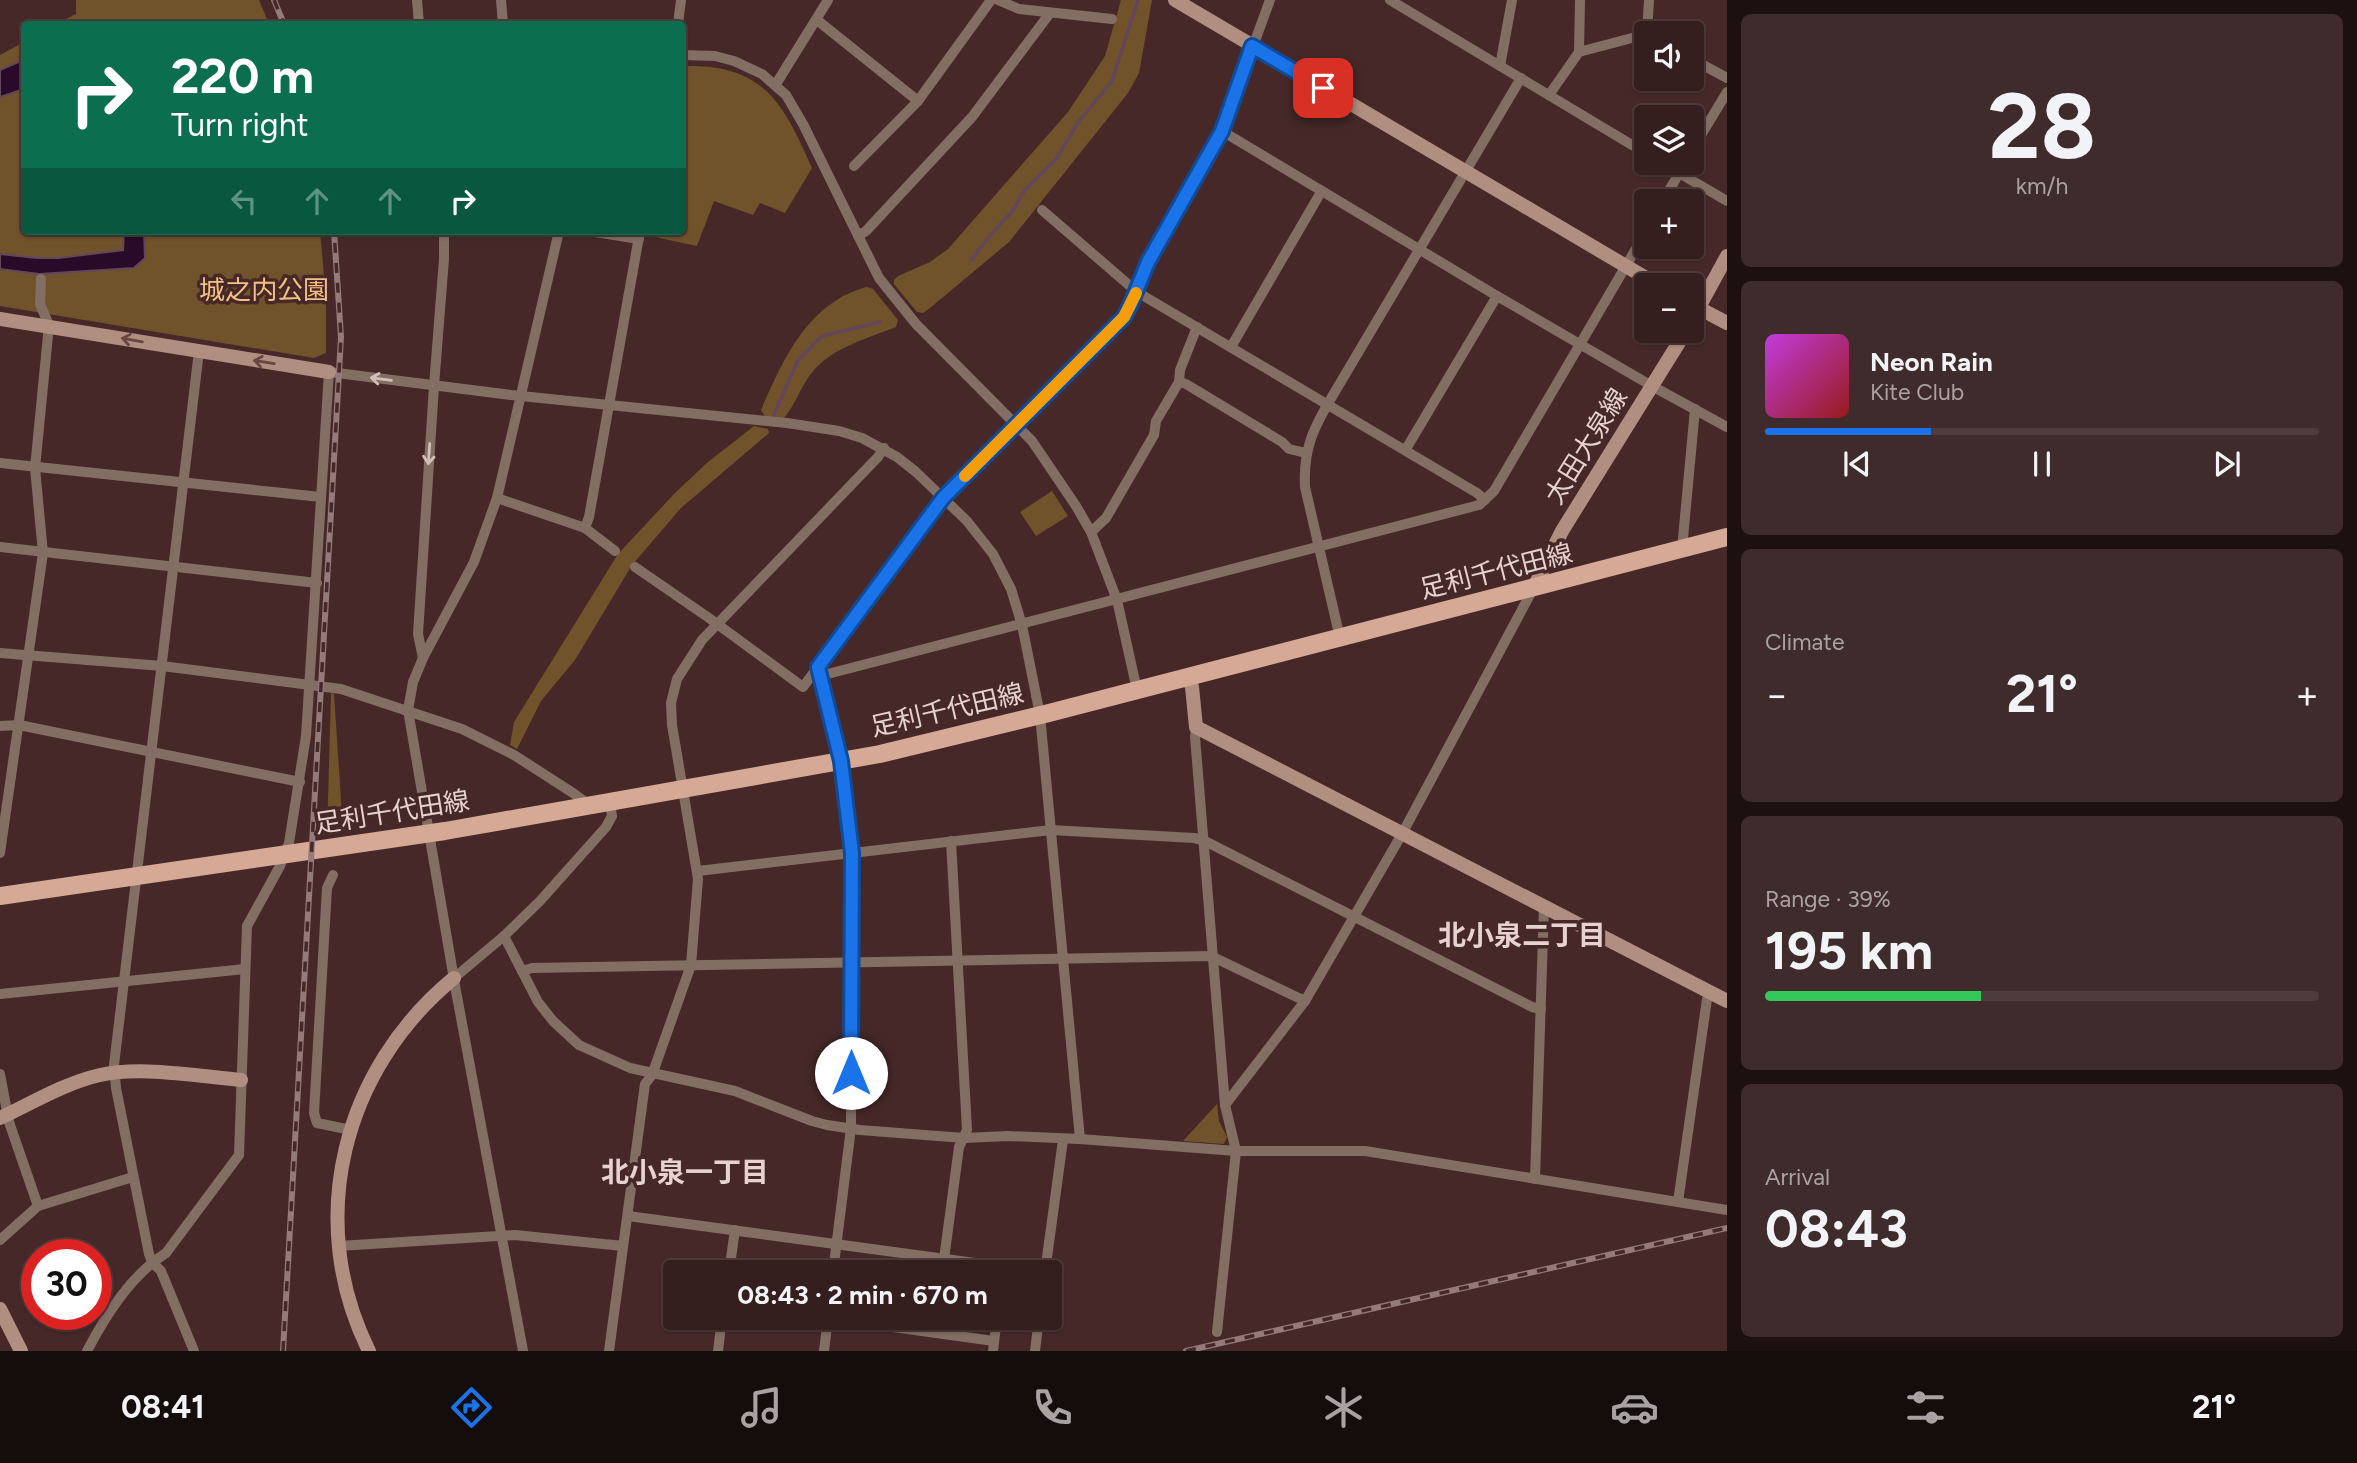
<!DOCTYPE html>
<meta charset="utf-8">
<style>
:root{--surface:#341e1e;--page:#3f2b2b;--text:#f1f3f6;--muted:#a9a2a4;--line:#4e3c3c;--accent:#1a73e8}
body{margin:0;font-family:Figtree,"Noto Sans JP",sans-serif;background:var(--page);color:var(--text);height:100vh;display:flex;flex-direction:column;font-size:26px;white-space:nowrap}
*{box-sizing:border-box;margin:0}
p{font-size:23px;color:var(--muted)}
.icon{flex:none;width:38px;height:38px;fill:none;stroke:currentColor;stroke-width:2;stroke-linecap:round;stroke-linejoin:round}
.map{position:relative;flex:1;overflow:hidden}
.sheet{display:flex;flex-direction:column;gap:14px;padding:14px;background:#1d1010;width:630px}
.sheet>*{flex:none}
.hud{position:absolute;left:21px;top:21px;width:665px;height:214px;border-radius:7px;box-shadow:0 2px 5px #0004,0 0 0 2px var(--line);background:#0b6e4f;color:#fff;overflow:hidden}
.fabs{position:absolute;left:1634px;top:21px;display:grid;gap:14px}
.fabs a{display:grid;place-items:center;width:70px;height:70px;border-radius:7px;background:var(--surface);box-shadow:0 2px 5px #0004,0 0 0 2px var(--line);font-size:35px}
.speed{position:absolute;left:21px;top:1239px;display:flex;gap:14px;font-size:35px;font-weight:700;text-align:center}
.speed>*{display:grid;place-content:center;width:91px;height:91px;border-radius:50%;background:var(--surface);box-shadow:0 2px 5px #0004,0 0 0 2px var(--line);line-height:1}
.speed .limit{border:10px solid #d22;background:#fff;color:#111}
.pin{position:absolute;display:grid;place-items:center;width:60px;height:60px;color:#fff;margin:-30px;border-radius:14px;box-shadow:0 4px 10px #0006}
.me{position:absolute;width:77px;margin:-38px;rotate:0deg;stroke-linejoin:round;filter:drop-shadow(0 0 5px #0008)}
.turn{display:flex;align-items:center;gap:24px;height:147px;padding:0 35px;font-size:32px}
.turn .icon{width:91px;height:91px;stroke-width:2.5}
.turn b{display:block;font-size:49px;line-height:60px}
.lanes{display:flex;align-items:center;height:66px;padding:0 35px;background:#0003;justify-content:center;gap:35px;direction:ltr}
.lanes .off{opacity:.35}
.big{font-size:52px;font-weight:700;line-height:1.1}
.sheet .tile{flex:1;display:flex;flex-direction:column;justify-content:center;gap:10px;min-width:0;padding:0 24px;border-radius:10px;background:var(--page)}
.sheet .dial{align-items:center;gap:0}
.dial b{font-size:91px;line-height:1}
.song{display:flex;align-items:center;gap:21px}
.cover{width:84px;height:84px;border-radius:10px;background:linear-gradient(135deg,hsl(290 70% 55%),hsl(0 70% 35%))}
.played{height:7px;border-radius:4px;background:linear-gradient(90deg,var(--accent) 30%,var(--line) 30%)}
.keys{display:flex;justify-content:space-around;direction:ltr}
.heat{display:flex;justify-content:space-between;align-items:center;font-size:38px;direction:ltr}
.charge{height:10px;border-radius:5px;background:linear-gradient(90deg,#34c759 39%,var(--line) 0)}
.trip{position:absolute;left:663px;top:1260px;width:399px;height:70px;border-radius:7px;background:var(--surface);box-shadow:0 2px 5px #0004,0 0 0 2px var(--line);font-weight:700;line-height:70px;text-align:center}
.tab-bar{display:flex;height:112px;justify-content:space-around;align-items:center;background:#150c0c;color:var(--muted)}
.tab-bar .icon{width:49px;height:49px}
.tab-bar .active{color:var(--accent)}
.tab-bar b{font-size:32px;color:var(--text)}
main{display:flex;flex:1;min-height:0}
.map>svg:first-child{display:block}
</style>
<main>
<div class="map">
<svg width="1727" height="1351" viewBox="0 0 1727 1351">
<rect width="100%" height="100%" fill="#462828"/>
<g fill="#70522b">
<polygon points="76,0 259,0 269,24 56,24 76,14"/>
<polygon points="1121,0 1152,0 1139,73 1128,93 1009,242 930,308 923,313 917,312 894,284 894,280 898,276 930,262 948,249 1068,112 1105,56"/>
<polygon points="24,42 24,231 320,231 326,297 326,353 314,358 0,306 0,55"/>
<path d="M684 66C764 64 783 103 812 168L785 213 760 203 753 215 714 201 697 246 650 236 646 232 682 231V68Z"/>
<path d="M867 287 873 289 898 320 896 327C866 339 830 348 810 375 800 389 795 405 784 418H766L761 410C783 360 808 302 867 287Z"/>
<polygon points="754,426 768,429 769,433 681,508 632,565 575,660 541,701 517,749 510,745 514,722 618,554 675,493 708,462"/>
<polygon points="1052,491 1068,516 1036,536 1020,512"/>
<polygon points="331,693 334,694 343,830 327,835"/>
<polygon points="1217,1104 1219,1121 1227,1137 1224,1144 1183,1141"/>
</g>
<g fill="#290a29" stroke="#62465b" stroke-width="2">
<polygon points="24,54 24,89 0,97 0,70 21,61"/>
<polygon points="124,231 144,231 145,258 134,268 39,274 0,269 0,254 37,258 59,258 123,250"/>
</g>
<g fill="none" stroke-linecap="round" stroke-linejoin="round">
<g stroke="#62465b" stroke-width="3.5">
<polyline points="971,260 992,233 1011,213 1025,190 1057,158 1079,121 1112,81 1138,0"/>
<polyline points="773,417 798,360 822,336 880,322"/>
</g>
<g stroke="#836e64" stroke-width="10">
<polyline points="417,0 419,24"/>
<polyline points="501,0 503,24"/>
<polyline points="998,0 1019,9 1112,19"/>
<polyline points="1390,0 1647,154"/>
<polyline points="817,20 918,101"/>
<polyline points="678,24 681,0"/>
<polyline points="1647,33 1649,0"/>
<polyline points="1579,52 1580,0"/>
<polyline points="682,55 715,56 734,61 762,74 786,95 803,124 879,278 916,324 1032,441 1076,506 1091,532 1117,600 1137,690"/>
<polyline points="1692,59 1727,78"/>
<polyline points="1500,66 1512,0"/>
<polyline points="776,84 828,0"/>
<polyline points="1549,95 1579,52 1647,34"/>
<polyline points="1222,131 1497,296 1652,386 1727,427"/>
<polyline points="1692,150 1727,92"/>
<polyline points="1662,163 1727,201"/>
<polyline points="854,166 918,101 991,0"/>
<polyline points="1663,201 1685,163"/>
<polyline points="1042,210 1137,292 1477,493 1485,500"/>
<polyline points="589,231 639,239"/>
<polyline points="858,236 866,231 972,117 1050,13"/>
<polyline points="1231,347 1321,192"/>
<polyline points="1179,382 1186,384 1282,442 1289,449 1306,453"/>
<polyline points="1406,449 1497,296"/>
<polyline points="0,463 321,497"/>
<polyline points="497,498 585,528 615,551"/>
<polyline points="585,528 589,517 640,231"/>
<polyline points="1091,532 1106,518 1154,435 1156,421 1179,382 1180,370 1197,327"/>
<polyline points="0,547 317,583"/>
<polyline points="1682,549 1695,409"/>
<polyline points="635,567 709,618 803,687 943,498 1124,317 1131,306 1148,262 1222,131 1270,0"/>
<path d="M1340 638 1305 487C1303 448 1314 427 1333 395L1521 78"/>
<polyline points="0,653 162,666 341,689 462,729 514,755 573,793 584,801 586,807"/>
<polyline points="423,658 418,634 434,386 444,259 444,231"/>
<polyline points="819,669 841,761 852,853 851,1128 833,1272"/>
<polyline points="820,676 1479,505 1494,491 1647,230"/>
<polyline points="0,726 19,725 300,782"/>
<polyline points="1196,727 1195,737 1225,1105 1236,1151 1217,1332"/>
<polyline points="0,853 43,553 35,468 49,325 40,304 41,279"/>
<polyline points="698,871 1051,830 1194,838 1203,840 1532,1007 1541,1009"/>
<polyline points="333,875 327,888 314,1113 317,1123 351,1130"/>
<polyline points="504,936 538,1002 553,1021 579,1045 630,1068 735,1091 812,1121 827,1125 860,1130 964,1138 1007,1136 1080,1139 1236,1151 1365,1151 1727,1210"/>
<polyline points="522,971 532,968 1211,956 1305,1001"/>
<polyline points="454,978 504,936 540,901 606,827 612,816 610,803"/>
<polyline points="0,994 245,969"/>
<polyline points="0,1074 9,1122 38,1206"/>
<polyline points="1225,1105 1305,1001 1402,834 1533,589"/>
<polyline points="1535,1179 1544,906"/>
<polyline points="1678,1202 1707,999"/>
<polyline points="628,1216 1042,1272"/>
<polyline points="0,1240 38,1206 133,1177"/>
<polyline points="339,1246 515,1235 623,1246"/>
<polyline points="944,1259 959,1147 967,1130 951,841"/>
<polyline points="729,1272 735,1230"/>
<polyline points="1045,1272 1063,1140"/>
<polyline points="828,1318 994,1341"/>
<path d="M87 1351C106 1315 131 1275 166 1253L239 1155 247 926 280 866 289 843 306 736 329 372 511 395 787 423 839 431 862 438 897 457 916 472 967 521 993 554 1011 589 1022 625 1040 715 1080 1139"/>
<polyline points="194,1351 161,1271 152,1262 149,1254 116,1088 114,1065 199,351"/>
<polyline points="523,1351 456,991 408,710 413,682 423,658 474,562 497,498 559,231"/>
<polyline points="609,1351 645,1084 652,1075 691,965 698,879 672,725 671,703 677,679 702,640 878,457 884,448"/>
<polyline points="718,1351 722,1318"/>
<polyline points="824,1351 828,1318"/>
<polyline points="993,1351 997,1318"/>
<polyline points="1035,1351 1039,1318"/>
</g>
<g stroke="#b18f80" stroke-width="14">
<polyline points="1175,0 1658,285"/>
<polyline points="1693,305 1727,323"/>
<polyline points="0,319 329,372"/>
<polyline points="1692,320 1727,256"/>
<polyline points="1533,589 1562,531 1686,331"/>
<polyline points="1188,677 1192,687 1196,727 1727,1001"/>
<path d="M0 1118C32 1103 65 1083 100 1075 141 1066 198 1076 241 1080"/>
<polyline points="0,1309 21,1351"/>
<path d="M369 1351C304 1220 343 1069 454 978"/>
</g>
<polyline stroke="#d5a995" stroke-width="18" points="0,896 445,831 880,754 1049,713 1727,537"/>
<defs>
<g id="rail">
<polyline points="274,0 284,24"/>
<polyline points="283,1351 341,337 334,231"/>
<polyline points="1186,1351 1727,1228"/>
</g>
</defs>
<use href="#rail" stroke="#947a7a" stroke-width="6"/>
<use href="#rail" stroke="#462828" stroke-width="3.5" stroke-dasharray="10" stroke-linecap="butt"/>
</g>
<defs><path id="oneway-shaft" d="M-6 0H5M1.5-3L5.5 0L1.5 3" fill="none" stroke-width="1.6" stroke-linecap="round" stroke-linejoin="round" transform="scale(1.75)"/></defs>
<g stroke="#664742">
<use href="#oneway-shaft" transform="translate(132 340) rotate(-170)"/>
<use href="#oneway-shaft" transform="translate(264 362) rotate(-171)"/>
</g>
<g stroke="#d2bebb">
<use href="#oneway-shaft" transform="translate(381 379) rotate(-173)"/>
<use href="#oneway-shaft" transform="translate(429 454) rotate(94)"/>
</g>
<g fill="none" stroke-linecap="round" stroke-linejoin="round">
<defs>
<polyline id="route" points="851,1073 852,853 841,761 818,667 943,498 1124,317 1130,306 1148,262 1222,131 1252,46 1323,88"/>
</defs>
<use href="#route" stroke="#114b97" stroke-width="18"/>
<use href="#route" stroke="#1a73e8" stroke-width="12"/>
<polyline stroke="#f59e0b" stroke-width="12" points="965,476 1124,317 1136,293"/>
</g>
<g text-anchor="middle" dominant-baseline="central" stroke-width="7" stroke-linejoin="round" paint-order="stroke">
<g font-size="26" fill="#f4c182" stroke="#462828">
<text x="264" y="290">城之内公園</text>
</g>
<g font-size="26" fill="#e6d2d1" stroke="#462828">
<text transform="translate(1586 446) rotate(-58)">太田大泉線</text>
<text transform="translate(1496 571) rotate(-14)">足利千代田線</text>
<text transform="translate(947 710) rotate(-13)">足利千代田線</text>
<text transform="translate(392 812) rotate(-9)">足利千代田線</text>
</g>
<g font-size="28" font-weight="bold" fill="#e6d2d1" stroke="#462828">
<text x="1522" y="935">北小泉二丁目</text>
<text x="685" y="1172">北小泉一丁目</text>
</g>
</g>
</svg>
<div class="fabs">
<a><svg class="icon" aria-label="sound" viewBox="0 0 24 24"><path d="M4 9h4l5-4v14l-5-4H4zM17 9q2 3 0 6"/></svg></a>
<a><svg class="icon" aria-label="layers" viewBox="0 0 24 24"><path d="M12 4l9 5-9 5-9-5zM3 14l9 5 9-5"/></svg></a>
<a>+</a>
<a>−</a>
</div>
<div class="speed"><div class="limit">30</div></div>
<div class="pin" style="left:1323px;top:88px;background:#d93025"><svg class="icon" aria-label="arrive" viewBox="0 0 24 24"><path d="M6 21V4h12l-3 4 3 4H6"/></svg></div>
<svg class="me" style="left:851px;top:1073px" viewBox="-20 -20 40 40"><circle r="19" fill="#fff"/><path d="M0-13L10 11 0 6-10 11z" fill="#1a73e8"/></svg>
<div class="trip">08:43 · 2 min · 670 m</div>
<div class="hud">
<div class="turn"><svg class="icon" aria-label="right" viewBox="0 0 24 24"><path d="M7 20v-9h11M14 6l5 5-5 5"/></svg><div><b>220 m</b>Turn right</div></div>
<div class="lanes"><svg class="icon off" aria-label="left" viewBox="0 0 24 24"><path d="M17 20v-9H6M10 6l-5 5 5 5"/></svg><svg class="icon off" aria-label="ahead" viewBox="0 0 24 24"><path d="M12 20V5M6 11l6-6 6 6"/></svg><svg class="icon off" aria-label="ahead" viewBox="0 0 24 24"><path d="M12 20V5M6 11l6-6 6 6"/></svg><svg class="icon" aria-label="right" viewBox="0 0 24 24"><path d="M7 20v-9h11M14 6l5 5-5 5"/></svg></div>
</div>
</div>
<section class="sheet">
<div class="tile dial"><b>28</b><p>km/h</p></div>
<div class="tile">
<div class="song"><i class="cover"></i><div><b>Neon Rain</b><p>Kite Club</p></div></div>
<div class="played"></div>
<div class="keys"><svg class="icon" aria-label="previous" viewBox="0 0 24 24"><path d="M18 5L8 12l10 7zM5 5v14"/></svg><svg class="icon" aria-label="pause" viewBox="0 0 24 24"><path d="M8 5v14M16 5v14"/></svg><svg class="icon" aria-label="next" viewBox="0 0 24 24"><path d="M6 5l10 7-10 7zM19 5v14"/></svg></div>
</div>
<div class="tile"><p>Climate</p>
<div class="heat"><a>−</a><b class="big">21°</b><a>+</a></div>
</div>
<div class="tile"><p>Range · 39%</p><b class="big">195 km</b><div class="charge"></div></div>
<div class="tile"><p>Arrival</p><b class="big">08:43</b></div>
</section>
</main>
<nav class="tab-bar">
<b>08:41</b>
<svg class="icon active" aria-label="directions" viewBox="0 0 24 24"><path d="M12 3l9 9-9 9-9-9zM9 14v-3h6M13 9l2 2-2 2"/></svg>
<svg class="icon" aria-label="music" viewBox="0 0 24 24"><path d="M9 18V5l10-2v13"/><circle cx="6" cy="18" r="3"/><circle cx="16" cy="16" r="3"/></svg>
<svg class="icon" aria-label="phone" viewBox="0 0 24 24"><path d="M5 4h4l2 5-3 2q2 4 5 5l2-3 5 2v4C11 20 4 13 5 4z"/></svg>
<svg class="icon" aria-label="climate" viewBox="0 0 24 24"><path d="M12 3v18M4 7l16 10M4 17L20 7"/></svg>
<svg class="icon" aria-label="car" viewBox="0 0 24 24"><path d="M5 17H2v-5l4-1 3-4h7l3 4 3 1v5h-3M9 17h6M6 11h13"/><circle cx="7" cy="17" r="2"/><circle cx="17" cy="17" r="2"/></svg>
<svg class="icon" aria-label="filters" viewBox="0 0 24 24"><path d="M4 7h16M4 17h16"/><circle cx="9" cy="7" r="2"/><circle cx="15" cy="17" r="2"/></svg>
<b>21°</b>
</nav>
